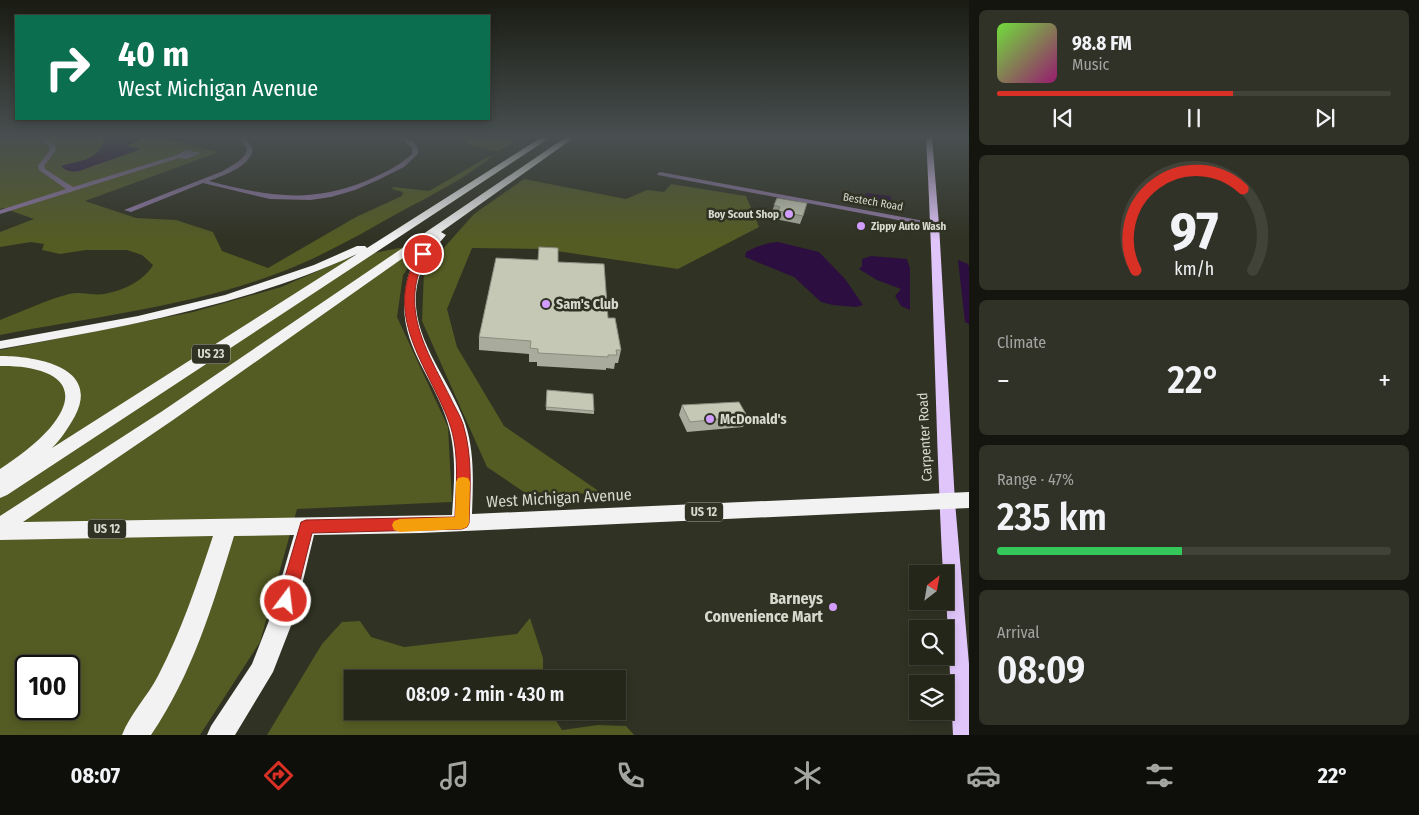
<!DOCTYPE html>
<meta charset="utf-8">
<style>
:root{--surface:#24261a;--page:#303227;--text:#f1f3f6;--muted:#a3a5a2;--line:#414339;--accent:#d93025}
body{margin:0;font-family:"Fira Sans Condensed",sans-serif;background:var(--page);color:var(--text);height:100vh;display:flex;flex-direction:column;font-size:19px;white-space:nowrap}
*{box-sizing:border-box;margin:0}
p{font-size:16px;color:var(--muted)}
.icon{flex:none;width:28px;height:28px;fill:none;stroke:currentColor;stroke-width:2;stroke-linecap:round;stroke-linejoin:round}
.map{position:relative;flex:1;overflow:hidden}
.panel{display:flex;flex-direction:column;gap:10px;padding:10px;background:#14150e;width:450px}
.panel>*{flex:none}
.top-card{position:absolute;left:15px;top:15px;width:475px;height:105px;border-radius:0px;box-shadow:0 2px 8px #0003,0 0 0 1px var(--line);background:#0b6e4f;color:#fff;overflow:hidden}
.needle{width:32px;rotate:31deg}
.fabs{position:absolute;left:909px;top:565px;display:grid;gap:10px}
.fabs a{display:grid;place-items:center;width:45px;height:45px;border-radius:0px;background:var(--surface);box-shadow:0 2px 8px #0003,0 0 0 1px var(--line);font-size:25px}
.speed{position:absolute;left:15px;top:655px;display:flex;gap:10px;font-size:25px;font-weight:700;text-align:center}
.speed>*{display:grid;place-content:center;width:65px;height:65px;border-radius:50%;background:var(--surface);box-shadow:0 2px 8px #0003,0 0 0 1px var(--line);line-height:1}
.speed .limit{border:2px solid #111;border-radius:8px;background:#fff;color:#111}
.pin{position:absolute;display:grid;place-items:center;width:42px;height:42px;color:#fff;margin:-21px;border:2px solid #fff;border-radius:50%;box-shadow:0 1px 5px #0007}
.me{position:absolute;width:55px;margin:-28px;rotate:15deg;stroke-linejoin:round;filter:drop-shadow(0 0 4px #0008)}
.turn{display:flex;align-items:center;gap:18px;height:105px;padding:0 20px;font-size:22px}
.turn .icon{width:65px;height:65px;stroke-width:2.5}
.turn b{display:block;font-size:35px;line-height:42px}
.big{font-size:38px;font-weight:600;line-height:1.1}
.panel .widget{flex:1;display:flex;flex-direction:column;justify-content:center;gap:8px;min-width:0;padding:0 18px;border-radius:8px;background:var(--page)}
.panel .dial{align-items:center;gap:0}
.dial svg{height:130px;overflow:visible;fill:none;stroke:var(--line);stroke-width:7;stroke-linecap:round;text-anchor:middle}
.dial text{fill:var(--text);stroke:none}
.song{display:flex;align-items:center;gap:15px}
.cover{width:60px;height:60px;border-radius:8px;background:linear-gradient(135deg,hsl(100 70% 55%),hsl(320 70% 35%))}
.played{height:5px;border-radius:2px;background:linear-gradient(90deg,var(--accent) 60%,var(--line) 60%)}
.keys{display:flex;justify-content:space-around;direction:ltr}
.heat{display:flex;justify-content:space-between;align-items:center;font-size:28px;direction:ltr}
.charge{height:8px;border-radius:4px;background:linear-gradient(90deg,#34c759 47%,var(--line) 0)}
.trip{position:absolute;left:344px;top:670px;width:282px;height:50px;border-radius:0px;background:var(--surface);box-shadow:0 2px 8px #0003,0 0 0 1px var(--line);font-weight:600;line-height:50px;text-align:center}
.dock{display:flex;height:80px;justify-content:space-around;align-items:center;background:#0e0f0a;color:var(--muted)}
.dock .icon{width:35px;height:35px}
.dock .active{color:var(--accent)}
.dock b{font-size:22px;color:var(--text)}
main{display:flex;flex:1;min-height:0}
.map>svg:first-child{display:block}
</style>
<main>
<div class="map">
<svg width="969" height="735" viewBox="0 0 969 735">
<rect width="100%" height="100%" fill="#303223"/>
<g fill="#545b23" fill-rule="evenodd">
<path d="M0 137H101L104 139C100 159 81 161 65 165L63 168 73 172 138 150 126 146 140 140 137 137H154L219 152 85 201 136 218 176 220 213 232 222 251 268 268 356 217 402 196 403 192 392 189 393 187 429 191 486 158 494 155C466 178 432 195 400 212 366 231 332 251 296 266 204 305 97 316 0 335V320C23 311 46 300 69 294 81 291 93 296 104 294 122 291 144 281 153 265L142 255 127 250H86L60 254 42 250 44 244 31 242 0 247V232L34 219 3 208 0 209Z"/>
<polygon points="460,137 501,137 516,141 498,151 473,146"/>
<polygon points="524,179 626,199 647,190 664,192 671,184 746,196 759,227 678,269 543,249 472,248 447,309 457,347 504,426 603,494 524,492 487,467 422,321 424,270 474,214"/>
<path d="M425 243 403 275 397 317 448 427 452 502 297 509 260 642 200 735H0V350L193 312 281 287 348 258ZM26 666H69V709H26Z"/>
<polygon points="530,618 543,658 543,679 352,679 352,711 550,711 562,730 598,725 626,726 634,735 267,735 322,644 342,622 360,621 371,637 404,647 517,634"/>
</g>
<g fill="#2c0e40">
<path d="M101 137H140V140L126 146 138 148V150L79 171C73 172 66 171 61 166 78 161 100 161 104 140Z"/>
<polygon points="866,193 890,196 893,203 889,204 867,200 864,197"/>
<path d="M778 242 819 252 845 279 863 305 856 307 833 305 821 302 794 277 745 257 746 252C757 246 766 243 778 242Z"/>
<polygon points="871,256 907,259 910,268 910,310 901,306 895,296 901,289 877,280 859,269 862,266 862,259"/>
<polygon points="958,260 968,264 969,267 969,324 965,322"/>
</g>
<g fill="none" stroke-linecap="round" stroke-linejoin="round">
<g fill="#8d76a1" fill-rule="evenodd">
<polygon points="35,137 42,137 55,145 56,150 44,166 45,169 73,187 177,155 186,150 201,153 187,159 179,158 0,214 0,210 66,189 39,170 38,166 50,150 49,146"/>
<path d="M239 137H245L253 149C250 167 224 175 209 181 266 196 310 204 366 181 382 174 399 166 412 154V148L400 137 411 139 418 148V154L404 167 378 180 355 190 331 197 310 200 270 199 203 183 131 212 124 210 223 171C232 165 245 160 247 149Z"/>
<polygon points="660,172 935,223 939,225 935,227 658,175 657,174"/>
</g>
<path fill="#e0c5fa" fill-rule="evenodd" d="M926 137H932L939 225 955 502 969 664V735H953L945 574H943C935 428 934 283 926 137Z"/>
<g fill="#f2f2f2" fill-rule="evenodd">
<path d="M542 137H551L7 495 0 498V469C18 457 36 444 50 428 91 379 41 365 0 366V356C34 356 101 366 75 416 68 428 62 438 52 448L357 254C244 306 122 327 0 349V341L138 316 225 295 314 265 357 246H365L367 248Z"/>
<path d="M566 137H575L441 232 446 235C439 244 430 251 425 262 395 323 446 369 465 423 475 452 473 484 472 514L969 492V508L420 533 314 535 294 618 273 672 235 735H207L211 726 252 664 270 618 294 535 234 536C213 605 192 675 151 735H122C130 714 147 697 158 676 181 632 197 584 213 536L0 540V516L161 412ZM430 239C415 255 407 272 405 293 398 345 435 378 448 424 457 454 454 485 452 515L23 522 173 420Z"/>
</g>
</g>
<g fill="#a9ac9c">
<polygon points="777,198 803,216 800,224 775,219 777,215 771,214"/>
<polygon points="558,262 608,318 621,350 618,363 615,363 614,369 606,368 606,370 537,366 537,362 529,362 529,354 479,350 479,337"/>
<polygon points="547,390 594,411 594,414 546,410"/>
<polygon points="682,405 747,416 743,427 687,432 679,415"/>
</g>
<g fill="#c5c8b5" stroke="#8a8c7f">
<polygon points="777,198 807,203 803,216 778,211 780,207 774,205"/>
<polygon points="539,247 558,248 558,262 604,264 608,318 615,318 621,350 616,350 617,355 608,355 608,357 538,353 538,349 530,348 531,341 479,337 496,258 538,260"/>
<polygon points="547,390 593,394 594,411 546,407"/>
<polygon points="739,402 747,416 690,422 682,405"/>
</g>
<linearGradient id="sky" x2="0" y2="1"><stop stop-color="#1a1c13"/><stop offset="0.57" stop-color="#484f50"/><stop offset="1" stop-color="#484f50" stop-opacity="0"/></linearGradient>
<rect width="969" height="240" fill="url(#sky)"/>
<path fill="#d93025" stroke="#8d1f18" d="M420 252 427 254C398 307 426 349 450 397 454 406 460 415 463 424 473 457 470 490 469 523L467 527 462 529 312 533 295 601 292 607 286 609 280 607 278 601 301 522 306 520 455 517C456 486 460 452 449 422 428 365 380 314 420 252Z"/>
<polygon fill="#f59e0b" points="463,477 468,478 470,482 469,523 467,527 462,529 400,532 394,530 392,525 394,521 400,519 455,517 456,482 458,478"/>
<g fill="#d19dfe" stroke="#303223" stroke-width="2">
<circle cx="789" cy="214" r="5"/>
<circle cx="861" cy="226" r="5"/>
<circle cx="546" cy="304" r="5"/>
<circle cx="710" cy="419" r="5"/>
<circle cx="833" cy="607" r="5"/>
</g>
<g text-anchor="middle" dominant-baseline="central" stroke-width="5" stroke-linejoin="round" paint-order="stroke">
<g font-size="11" fill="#d7d9cf" stroke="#303223">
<text transform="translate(873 202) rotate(10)">Bestech Road</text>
</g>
<g font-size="11" font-weight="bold" fill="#d7d9cf" stroke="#303223" text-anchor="end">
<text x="779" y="214">Boy Scout Shop</text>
<text x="871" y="226" text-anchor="start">Zippy Auto Wash</text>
</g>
<g fill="#303223" stroke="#a5a79b" stroke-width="1">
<rect x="192" y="344.5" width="38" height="19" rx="4"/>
<rect x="685" y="502.5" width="38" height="19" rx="4"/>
<rect x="88" y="519.5" width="38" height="19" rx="4"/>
</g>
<g font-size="12" font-weight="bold" fill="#d7d9cf">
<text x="211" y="354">US 23</text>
<text x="704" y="512">US 12</text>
<text x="107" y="529">US 12</text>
</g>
<g font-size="14" font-weight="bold" fill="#d7d9cf" stroke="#303223" text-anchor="start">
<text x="556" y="304">Sam's Club</text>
<text x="720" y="419">McDonald's</text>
</g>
<g font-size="14" fill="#d7d9cf" stroke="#303223">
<text transform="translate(925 437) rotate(-93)">Carpenter Road</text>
</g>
<g font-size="16" fill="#d7d9cf" stroke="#303223">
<text transform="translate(559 498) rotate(-3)">West Michigan Avenue</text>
</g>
<g font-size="16" font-weight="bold" fill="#d7d9cf" stroke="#303223" text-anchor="end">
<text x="823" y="598">Barneys<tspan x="823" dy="18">Convenience Mart</tspan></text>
</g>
</g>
</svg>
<div class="fabs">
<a><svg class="needle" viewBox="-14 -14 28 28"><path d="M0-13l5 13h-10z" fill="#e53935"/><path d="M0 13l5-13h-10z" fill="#a3a5a2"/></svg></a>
<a><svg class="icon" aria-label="search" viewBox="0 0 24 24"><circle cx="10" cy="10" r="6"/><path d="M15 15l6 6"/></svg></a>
<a><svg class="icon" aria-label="layers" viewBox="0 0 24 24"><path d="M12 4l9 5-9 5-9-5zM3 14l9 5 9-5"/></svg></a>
</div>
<div class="speed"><div class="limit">100</div></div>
<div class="pin" style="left:423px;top:254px;background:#d93025"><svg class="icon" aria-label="arrive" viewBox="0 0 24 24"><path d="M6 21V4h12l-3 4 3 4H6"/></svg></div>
<svg class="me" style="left:286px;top:601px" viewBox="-20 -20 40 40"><circle r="17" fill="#d93025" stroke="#fff" stroke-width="3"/><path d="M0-11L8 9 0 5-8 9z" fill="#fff"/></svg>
<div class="trip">08:09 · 2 min · 430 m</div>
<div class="top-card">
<div class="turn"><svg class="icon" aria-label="right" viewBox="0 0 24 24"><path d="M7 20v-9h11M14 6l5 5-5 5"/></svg><div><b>40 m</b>West Michigan Avenue</div></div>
</div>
</div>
<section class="panel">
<div class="widget">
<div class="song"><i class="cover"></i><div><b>98.8 FM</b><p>Music</p></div></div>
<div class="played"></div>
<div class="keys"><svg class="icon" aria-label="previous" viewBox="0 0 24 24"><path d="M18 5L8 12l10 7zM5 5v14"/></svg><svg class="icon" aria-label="pause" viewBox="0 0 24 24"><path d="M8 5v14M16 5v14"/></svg><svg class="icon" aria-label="next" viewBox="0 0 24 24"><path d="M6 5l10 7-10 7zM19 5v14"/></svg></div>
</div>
<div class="widget dial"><svg viewBox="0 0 100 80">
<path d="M14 69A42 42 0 1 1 86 69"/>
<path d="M14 69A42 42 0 0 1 80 19" stroke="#d93025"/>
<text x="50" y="56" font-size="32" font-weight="700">97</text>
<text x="50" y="72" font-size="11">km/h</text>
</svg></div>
<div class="widget"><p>Climate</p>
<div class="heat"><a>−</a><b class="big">22°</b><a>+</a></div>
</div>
<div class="widget"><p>Range · 47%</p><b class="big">235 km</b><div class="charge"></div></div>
<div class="widget"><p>Arrival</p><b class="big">08:09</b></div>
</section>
</main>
<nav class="dock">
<b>08:07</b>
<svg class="icon active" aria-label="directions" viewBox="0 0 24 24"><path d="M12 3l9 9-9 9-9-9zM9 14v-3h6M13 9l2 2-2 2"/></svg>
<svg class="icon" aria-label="music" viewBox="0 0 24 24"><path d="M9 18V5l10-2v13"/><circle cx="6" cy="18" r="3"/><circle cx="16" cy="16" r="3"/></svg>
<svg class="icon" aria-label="phone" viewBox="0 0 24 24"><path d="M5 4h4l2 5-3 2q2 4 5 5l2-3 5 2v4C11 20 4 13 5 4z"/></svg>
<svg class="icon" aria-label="climate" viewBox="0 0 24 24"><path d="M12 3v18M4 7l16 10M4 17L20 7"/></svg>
<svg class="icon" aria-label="car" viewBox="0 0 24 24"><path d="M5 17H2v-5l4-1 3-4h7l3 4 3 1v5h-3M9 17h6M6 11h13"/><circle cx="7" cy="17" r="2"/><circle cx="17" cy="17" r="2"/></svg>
<svg class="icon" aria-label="filters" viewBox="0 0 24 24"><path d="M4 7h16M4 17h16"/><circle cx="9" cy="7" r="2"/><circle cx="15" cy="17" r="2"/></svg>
<b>22°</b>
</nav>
